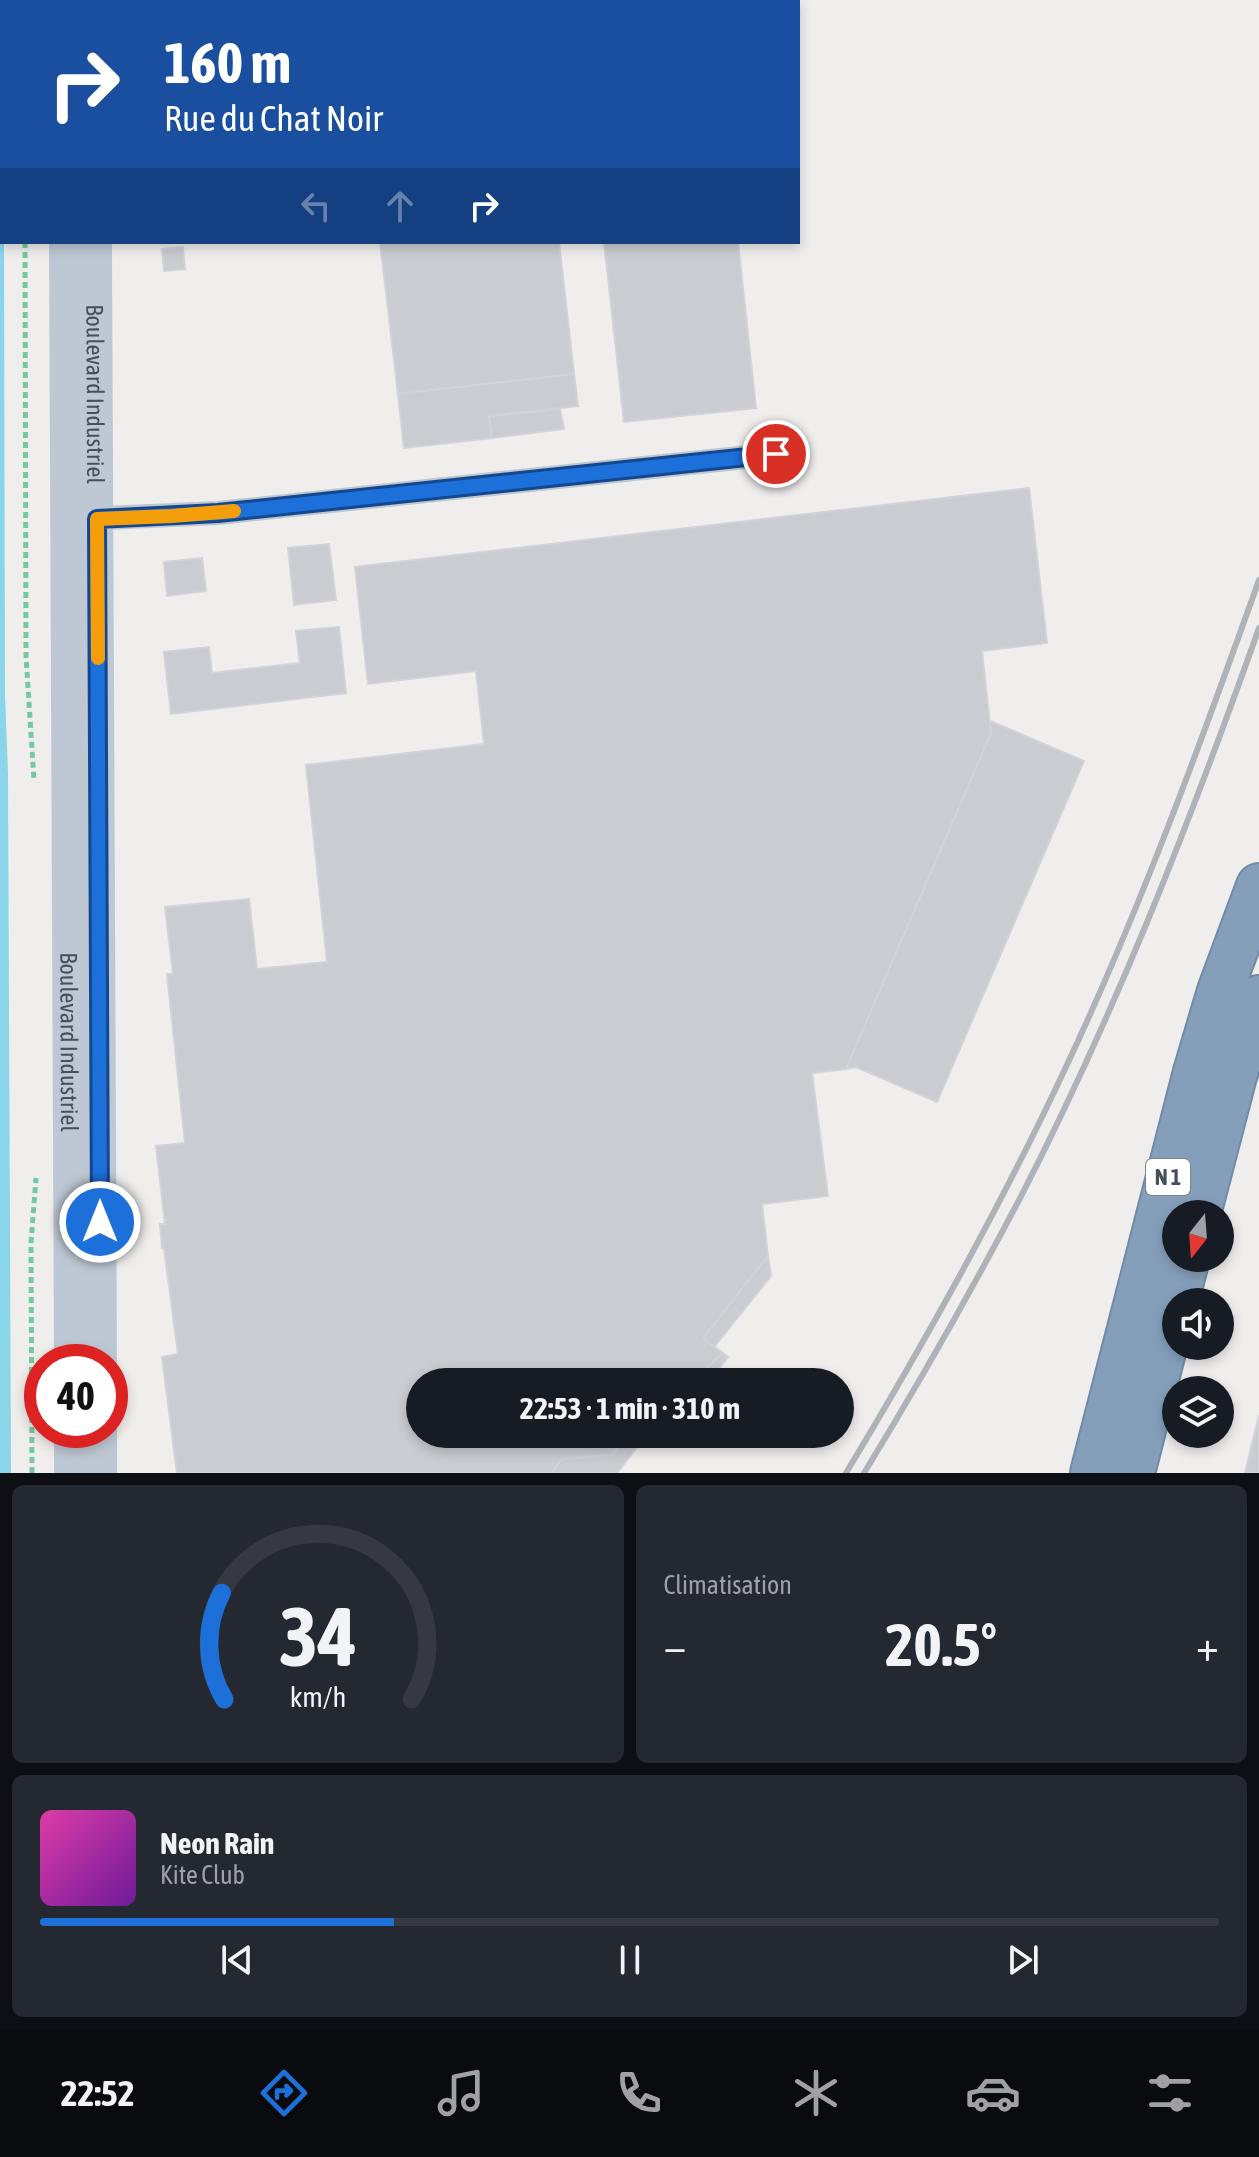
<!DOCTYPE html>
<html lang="fr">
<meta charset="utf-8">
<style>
:root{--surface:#171b24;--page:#242831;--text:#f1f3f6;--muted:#9ea1a6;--line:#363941;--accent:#1d6fda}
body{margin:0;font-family:"Asap Condensed",sans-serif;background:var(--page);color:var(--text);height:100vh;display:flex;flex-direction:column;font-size:30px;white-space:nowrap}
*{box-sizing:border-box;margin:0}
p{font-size:26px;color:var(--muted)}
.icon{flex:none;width:44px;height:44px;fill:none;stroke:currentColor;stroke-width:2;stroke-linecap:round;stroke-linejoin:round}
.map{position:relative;height:1473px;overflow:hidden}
.details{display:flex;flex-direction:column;gap:12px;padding:12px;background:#0d0f14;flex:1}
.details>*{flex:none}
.banner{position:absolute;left:0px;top:0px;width:800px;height:244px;box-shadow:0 4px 12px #0003;background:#1a4fa0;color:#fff;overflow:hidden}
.needle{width:52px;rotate:197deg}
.tools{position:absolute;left:1162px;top:1200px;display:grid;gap:16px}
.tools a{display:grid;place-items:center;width:72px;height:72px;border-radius:50%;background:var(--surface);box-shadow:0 4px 12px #0003;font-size:40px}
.speed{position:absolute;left:24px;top:1344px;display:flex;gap:16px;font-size:40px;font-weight:700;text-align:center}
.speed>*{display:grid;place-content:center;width:104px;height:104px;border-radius:50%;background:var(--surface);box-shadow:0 4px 12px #0003;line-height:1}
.speed .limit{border:12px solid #d22;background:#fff;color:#111}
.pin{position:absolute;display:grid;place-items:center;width:68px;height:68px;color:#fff;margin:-34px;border:4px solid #fff;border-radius:50%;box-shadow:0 2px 8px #0007}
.me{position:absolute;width:88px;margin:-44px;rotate:0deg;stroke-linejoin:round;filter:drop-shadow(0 0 6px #0008)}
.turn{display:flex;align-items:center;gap:28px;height:168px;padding:0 32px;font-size:36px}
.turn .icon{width:104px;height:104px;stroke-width:2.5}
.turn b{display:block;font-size:56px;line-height:68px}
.lanes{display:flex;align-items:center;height:76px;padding:0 32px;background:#0003;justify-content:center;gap:40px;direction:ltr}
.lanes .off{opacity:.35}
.big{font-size:60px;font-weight:700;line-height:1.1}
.details .widget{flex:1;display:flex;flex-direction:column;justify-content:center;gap:12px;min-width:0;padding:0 28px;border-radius:12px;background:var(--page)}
.details .dial{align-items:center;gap:0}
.dial svg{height:208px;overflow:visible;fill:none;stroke:var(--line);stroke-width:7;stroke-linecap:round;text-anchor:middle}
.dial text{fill:var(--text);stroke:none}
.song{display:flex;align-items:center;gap:24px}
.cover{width:96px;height:96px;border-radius:12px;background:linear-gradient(135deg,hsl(320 70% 55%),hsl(280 70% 35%))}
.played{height:8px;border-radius:4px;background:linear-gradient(90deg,var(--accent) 30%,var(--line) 30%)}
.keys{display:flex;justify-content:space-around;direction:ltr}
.heat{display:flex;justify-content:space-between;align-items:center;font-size:44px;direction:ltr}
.details .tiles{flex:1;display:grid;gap:12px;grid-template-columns:1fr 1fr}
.widget:last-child{grid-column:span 2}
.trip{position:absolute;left:406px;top:1368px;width:448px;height:80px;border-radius:40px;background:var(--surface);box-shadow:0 4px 12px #0003;font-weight:700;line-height:80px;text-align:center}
.tabs{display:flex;height:128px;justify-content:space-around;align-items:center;background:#090b0e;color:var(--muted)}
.tabs .icon{width:56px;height:56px}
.tabs .current{color:var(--accent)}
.tabs b{font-size:36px;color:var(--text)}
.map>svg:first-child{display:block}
</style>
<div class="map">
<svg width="1259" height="1473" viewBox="0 0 1259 1473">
<rect width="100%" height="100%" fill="#f0eded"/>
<polygon fill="#89d5e9" points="0,0 4,0 2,2 2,242 4,242 5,696 8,773 11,1473 0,1473"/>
<g fill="#caccd2" stroke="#d1d3d9" stroke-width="2">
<polygon points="243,0 477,0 477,2 244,2"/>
<polygon points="380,242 559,242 574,374 398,394"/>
<polygon points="604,242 738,242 756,408 624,422"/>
<polygon points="183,247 185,269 164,271 162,249"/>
<polygon points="574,374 578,406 489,416 492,438 404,448 398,394"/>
<polygon points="560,409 564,429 492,438 489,416"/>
<polygon points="1029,488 1047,643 982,651 991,733 846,1069 812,1073 828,1196 762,1204 768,1256 703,1338 723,1353 703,1371 711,1379 709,1382 420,1382 420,1434 629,1434 612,1455 562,1459 552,1473 177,1473 162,1357 178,1354 164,1248 162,1248 160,1224 165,1224 156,1146 185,1143 167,974 173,974 165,907 249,899 257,969 327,962 306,765 484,744 476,671 368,684 355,567"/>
<polygon points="329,544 336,600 294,605 288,548"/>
<polygon points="202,558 206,591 167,596 164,562"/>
<polygon points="339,627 346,693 171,714 164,652 209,647 212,673 300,663 296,631"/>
<polygon points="990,721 1084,761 937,1102 856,1067 846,1069 991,733"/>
<polygon points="768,1256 771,1276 714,1347 703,1338"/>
<polygon points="723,1353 728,1357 711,1379 703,1371"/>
<polygon points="1259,1415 1259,1473 1245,1473"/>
<polygon points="629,1434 647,1434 617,1473 552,1473 562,1459 612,1455"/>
</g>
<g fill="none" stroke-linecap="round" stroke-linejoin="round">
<defs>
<g id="highway">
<polyline points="1198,1214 1234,1076 1259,998"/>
<polyline points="1093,1473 1196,1072 1220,991 1259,886"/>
<polyline points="1132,1473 1187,1258"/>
</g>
</defs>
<use href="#highway" stroke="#718aa7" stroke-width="48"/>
<g stroke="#74caa0" stroke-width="5" stroke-dasharray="6 4" stroke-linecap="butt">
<polyline points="25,242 26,656 34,780"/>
<polyline points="32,1473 31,1243 36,1178"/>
</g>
<polyline stroke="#bec7cf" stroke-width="24" points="82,519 218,513 776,454"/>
<g stroke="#bec8d4" stroke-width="34">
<polyline points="64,0 64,2"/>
<polyline points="94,0 94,2"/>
<path id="s1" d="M66 242 71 1362"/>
<path id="s2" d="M95 242 100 1362"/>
<polyline points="71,1430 71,1473"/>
<polyline points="100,1430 100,1473"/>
</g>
<use href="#highway" stroke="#859fbb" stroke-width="44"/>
<g stroke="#afb2b7" stroke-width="6">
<path d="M846 1473C925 1342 1000 1208 1065 1069 1140 910 1200 745 1259 580"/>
<path d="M864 1473C918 1385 969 1295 1017 1204 1113 1019 1189 825 1259 628"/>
</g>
</g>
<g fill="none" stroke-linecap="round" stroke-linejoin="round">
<defs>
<polyline id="route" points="100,1222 97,519 218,513 776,454"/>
</defs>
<use href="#route" stroke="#13488e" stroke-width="20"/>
<use href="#route" stroke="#1d6fda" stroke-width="14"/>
<polyline stroke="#f59e0b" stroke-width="14" points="98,658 97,519 172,516 234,511"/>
</g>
<g text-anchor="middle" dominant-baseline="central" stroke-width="6" stroke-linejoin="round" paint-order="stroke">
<rect fill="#fff" stroke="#7e848c" stroke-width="2" x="1146" y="1159" width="44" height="36" rx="6"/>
<g font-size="22" font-weight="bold" fill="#46505a">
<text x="1168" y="1177">N 1</text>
</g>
<g font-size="24" fill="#46505a" stroke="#fff">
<text stroke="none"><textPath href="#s2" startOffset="152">Boulevard Industriel</textPath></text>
<text stroke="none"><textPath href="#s1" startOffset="800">Boulevard Industriel</textPath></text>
</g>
</g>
</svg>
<div class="tools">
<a><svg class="needle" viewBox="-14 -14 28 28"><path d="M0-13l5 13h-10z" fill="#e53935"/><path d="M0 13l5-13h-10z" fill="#9ea1a6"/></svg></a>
<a><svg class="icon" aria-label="sound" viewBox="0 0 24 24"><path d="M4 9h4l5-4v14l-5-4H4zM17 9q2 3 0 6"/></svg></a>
<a><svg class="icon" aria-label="layers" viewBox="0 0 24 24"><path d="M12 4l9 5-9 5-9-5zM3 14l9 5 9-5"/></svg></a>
</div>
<div class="speed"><div class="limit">40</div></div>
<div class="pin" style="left:776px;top:454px;background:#d93025"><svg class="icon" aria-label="arrive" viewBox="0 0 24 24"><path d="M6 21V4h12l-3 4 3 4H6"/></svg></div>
<svg class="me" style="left:100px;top:1222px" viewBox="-20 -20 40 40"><circle r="17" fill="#1d6fda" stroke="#fff" stroke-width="3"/><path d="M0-11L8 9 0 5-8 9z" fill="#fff"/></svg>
<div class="trip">22:53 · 1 min · 310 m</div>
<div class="banner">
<div class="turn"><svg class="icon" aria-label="right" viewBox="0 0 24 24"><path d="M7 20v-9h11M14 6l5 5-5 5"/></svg><div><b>160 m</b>Rue du Chat Noir</div></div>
<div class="lanes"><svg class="icon off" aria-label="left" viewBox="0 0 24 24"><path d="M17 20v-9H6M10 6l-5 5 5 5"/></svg><svg class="icon off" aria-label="ahead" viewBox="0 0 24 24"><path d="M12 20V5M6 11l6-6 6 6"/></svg><svg class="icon" aria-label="right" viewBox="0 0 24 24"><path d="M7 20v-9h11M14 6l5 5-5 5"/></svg></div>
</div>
</div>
<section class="details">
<div class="tiles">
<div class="widget dial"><svg viewBox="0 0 100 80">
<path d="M14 69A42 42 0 1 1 86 69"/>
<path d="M14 69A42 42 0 0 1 13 28" stroke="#1d6fda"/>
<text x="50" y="56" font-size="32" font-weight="700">34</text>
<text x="50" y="72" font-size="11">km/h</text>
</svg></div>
<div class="widget"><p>Climatisation</p>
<div class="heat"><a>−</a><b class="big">20.5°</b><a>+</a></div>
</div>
<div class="widget">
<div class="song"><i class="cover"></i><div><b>Neon Rain</b><p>Kite Club</p></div></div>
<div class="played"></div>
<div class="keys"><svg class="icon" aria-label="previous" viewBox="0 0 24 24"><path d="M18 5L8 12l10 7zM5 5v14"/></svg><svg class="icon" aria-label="pause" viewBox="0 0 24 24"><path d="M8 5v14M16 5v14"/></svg><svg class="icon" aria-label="next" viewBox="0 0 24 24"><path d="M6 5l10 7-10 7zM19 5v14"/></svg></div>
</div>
</div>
</section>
<nav class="tabs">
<b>22:52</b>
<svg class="icon current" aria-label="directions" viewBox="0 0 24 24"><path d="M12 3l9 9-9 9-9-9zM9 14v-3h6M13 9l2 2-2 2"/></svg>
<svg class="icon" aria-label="music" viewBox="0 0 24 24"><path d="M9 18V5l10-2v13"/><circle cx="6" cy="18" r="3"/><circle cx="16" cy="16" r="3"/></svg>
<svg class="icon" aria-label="phone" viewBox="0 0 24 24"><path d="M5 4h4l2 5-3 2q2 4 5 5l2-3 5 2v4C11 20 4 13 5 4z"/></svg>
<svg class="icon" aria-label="climate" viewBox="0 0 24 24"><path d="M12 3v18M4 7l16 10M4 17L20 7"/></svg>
<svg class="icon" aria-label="car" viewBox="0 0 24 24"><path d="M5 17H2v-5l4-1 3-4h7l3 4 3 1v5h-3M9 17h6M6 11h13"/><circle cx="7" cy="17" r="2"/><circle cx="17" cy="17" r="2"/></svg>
<svg class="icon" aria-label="filters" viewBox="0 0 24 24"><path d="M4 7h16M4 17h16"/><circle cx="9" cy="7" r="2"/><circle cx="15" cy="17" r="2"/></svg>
</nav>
